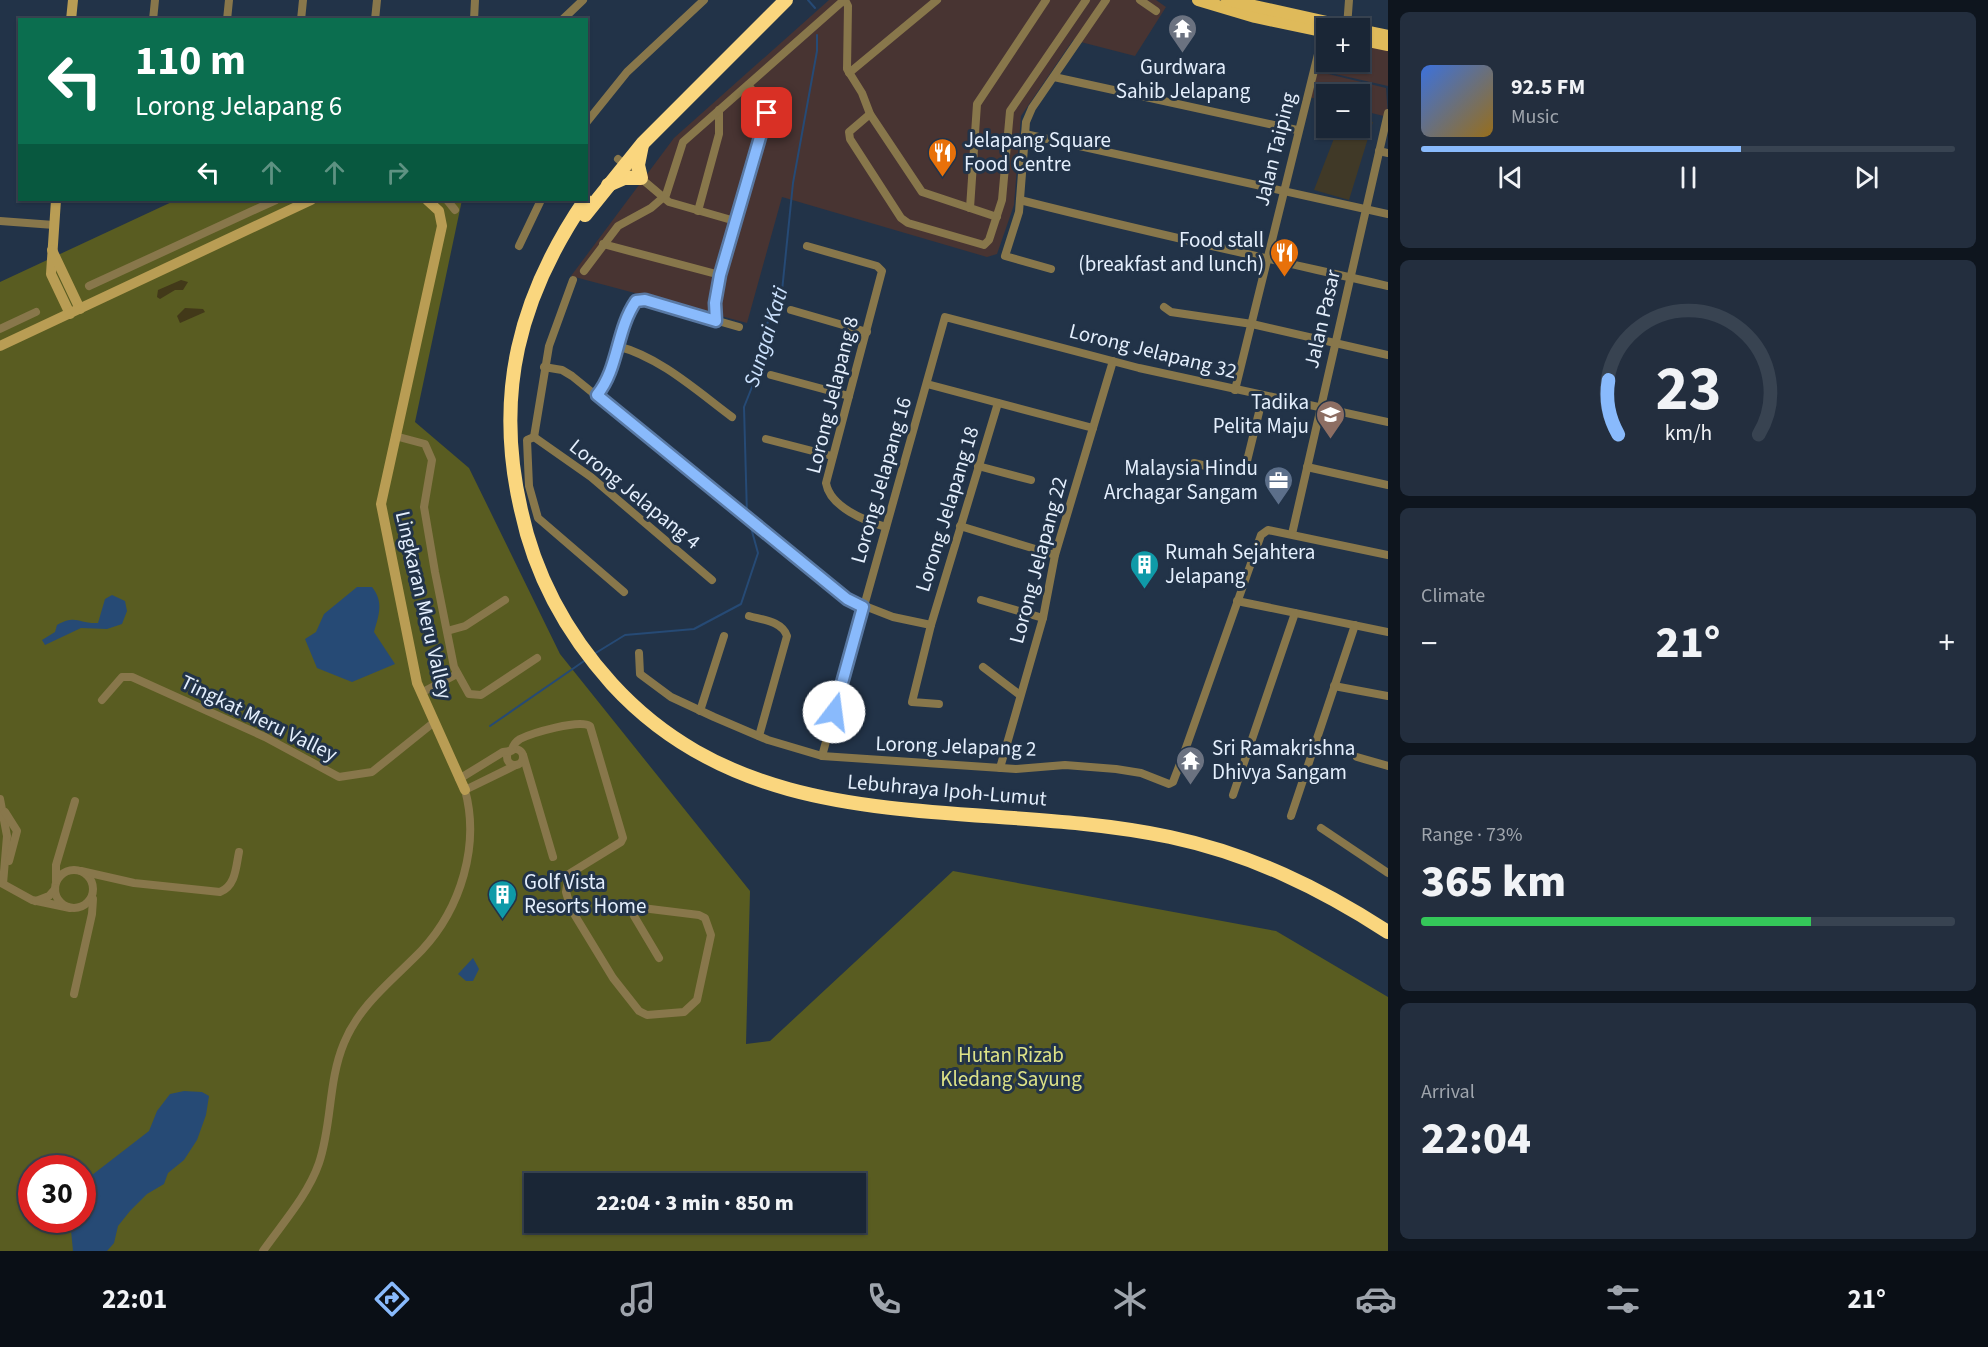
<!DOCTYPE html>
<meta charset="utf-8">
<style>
:root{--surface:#1a2636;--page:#232e3e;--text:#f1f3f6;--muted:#9fa5ad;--line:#384351;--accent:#89bafc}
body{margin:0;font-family:"Source Sans 3",sans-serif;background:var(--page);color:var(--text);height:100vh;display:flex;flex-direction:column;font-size:22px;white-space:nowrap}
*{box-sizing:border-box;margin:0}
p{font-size:20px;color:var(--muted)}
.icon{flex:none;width:33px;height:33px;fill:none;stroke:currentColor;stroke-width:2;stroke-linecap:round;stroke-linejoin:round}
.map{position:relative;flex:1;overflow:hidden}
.details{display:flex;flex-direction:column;gap:12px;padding:12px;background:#0e151e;width:600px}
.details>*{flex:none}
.top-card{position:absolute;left:18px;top:18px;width:570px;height:183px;border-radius:0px;box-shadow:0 2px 4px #0004,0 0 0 2px var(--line);background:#0b6e4f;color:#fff;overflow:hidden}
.fabs{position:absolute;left:1316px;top:18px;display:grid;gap:12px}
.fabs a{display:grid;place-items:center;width:54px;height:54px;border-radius:0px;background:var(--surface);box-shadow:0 2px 4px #0004,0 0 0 2px var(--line);font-size:30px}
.speed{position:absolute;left:18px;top:1155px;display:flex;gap:12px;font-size:30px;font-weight:700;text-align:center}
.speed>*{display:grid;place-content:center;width:78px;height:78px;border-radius:50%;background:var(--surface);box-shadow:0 2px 4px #0004,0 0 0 2px var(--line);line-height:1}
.speed .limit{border:9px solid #d22;background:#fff;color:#111}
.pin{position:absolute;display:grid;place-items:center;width:51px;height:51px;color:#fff;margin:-26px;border-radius:12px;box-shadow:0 3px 9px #0006}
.me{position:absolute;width:66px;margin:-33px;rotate:15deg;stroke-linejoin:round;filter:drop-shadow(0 0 4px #0008)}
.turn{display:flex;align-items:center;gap:21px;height:126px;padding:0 18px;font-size:27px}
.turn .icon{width:78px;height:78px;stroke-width:2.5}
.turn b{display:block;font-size:42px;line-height:51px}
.lanes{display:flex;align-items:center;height:57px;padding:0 18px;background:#0003;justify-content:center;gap:30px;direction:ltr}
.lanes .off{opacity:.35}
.big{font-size:45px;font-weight:800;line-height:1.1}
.details .tile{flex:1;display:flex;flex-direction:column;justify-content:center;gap:9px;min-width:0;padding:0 21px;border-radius:9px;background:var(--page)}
.details .dial{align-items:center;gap:0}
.dial svg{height:156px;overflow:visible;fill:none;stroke:var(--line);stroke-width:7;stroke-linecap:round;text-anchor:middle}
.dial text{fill:var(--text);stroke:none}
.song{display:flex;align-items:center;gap:18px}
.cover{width:72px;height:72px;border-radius:9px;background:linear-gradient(135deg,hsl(220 70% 55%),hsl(40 70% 35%))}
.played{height:6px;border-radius:3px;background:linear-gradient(90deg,var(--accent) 60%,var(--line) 60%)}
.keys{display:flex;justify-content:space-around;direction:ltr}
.heat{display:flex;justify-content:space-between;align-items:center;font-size:33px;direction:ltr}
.charge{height:9px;border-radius:4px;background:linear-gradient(90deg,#34c759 73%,var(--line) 0)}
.trip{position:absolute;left:524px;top:1173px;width:342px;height:60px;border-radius:0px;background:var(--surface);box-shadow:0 2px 4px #0004,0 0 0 2px var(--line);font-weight:800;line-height:60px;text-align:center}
.dock{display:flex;height:96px;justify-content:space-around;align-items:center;background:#0a0f16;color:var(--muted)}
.dock .icon{width:42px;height:42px}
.dock .current{color:var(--accent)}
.dock b{font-size:27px;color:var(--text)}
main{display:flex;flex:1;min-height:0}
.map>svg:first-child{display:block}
</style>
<main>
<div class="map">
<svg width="1388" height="1251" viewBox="0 0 1388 1251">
<rect width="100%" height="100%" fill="#223348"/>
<g fill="#483432">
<polygon points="829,0 1156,0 1166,7 1135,56 1073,40 1021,116 1014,205 997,254 987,257 782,197 747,323 571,276 674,138"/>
<polygon points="1326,28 1326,62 1359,62 1359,29 1388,35 1388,86 1313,69"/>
<polygon points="1316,71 1386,88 1388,117 1359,110 1359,94 1326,94 1326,101 1309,97"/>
</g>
<polygon fill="#403927" points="1359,117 1373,122 1349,200 1314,190 1338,128 1359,128"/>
<path fill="#595c21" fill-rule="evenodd" d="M176 200H462L415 422 469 468 560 654 750 891 746 1044 770 1041 953 871 1276 931 1388 997V1251H0V282ZM32 1168H82V1220H32ZM534 1184H855V1222H534Z"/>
<g fill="#423919">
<polygon points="181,280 188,282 183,290 175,290 160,299 157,297 158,290"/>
<polygon points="185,308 203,309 205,312 180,323 177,316"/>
</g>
<g fill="#264a75">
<path d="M357 587H372C384 602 379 615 374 632L395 664 352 682 317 668 305 639 316 632 324 614Z"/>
<path d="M112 595 125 601 127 611 122 624 107 629 81 628 45 645 42 640 55 632 57 625C77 614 78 624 98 623L105 599Z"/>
<polygon points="473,958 479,969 473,981 466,981 458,974"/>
<polygon points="184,1091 202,1092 209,1096 206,1115 197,1140 184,1160 168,1173 164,1184 147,1194 130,1211 118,1226 114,1243 107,1251 73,1251 70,1220 82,1220 83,1182 149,1131 157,1111 170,1094"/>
</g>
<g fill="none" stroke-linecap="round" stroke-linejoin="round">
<g stroke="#264a75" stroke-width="2">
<polyline points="808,0 815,8"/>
<polyline points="747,515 744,407 758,372 762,335 782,291 793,183 817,51 817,35"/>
<polyline points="594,654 625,635 694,629 741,604 758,553 750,524"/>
<polyline points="490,726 587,659"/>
</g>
<g stroke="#88774b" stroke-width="8">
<polyline points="845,0 848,6 847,69 862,93 870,114 922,192 997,217"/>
<polyline points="1140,0 1156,11"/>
<polyline points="153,20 155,0"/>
<polyline points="227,20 229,0"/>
<polyline points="301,20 303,0"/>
<polyline points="375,20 377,0"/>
<polyline points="474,20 475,0"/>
<polyline points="562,20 583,0"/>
<polyline points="1347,27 1349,0"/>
<polyline points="849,73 937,0"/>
<polyline points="1054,77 1297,130"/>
<polyline points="870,114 849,132 850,139 901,218 908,223 984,245 989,240 1002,200 1010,111 1086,0"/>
<polyline points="586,123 627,72 704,0"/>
<polyline points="1025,134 1388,214"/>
<polyline points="1379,151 1388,153"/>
<polyline points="618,159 669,202 735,221"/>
<polyline points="447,200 455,210"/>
<path d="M1020 200C1142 231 1265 258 1388 286"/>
<polyline points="970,208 977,104 1046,0"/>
<polyline points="698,211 719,134 719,110"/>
<polyline points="0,221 54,225"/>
<polyline points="603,244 720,275"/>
<polyline points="519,246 541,200"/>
<path d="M807 246 877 266 882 271 826 483C830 507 865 521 886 527"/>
<polyline points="1051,269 1005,256 1019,212 1026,122 1032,108 1106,0"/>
<polyline points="584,271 618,226 651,208 666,195 683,142 844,0"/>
<polyline points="89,286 276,200"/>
<polyline points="1164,307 1171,312 1252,324 1388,355"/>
<polyline points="791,310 867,332"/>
<polyline points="716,321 715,303 720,275 756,145 767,119 764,104 748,85"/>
<polyline points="0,329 36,312"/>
<path d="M617 346C660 357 697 391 732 417"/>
<polyline points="544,367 562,370 572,376 847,599 893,617 931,625 998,403"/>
<polyline points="771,375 849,396"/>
<polyline points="927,384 1093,428"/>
<polyline points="1235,390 1324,30"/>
<path d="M597 395C619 368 616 330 636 301L645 300 739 327"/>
<polyline points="395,436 425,444 432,460 424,507 435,572 454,667 469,694 481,695 537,658"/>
<polyline points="534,437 591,477 712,580"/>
<polyline points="534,437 527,440 529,486 538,518 624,592"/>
<polyline points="534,437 549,346 573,280"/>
<polyline points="766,439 832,456"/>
<polyline points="1194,463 1234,473 1242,472 1246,465 1263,396"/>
<polyline points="978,466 1031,480"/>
<polyline points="1307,467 1388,485"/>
<polyline points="960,526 1055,555"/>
<polyline points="1292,534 1388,113"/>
<polyline points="981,600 1043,618"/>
<polyline points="1237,601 1388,632"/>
<path d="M749 616C763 620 782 621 787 636L759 736"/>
<polyline points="931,625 912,702 939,704"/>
<polyline points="447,631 465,626 505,600"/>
<polyline points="639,653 640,674 671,697 714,717 768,740 822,756 1016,769 1065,765 1116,769 1141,773 1169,784 1173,782 1183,756 1261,535 1268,530 1388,555"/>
<polyline points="983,667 1020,695"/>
<polyline points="1334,686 1388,696"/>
<polyline points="421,693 457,674"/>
<polyline points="102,700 122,677 132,677 265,737 339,777 372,772 433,723"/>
<polyline points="700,711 724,636"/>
<circle cx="515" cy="757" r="8"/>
<path d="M512 750C513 745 515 742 520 739 532 733 579 719 590 726L623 838 621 842 569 874 566 892 571 909 613 978 639 1011 647 1015 684 1012 697 1000 711 935 705 918 699 915 634 907V916L659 958"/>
<polyline points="523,755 553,857"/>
<polyline points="822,756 945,317 1139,368 1388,422"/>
<polyline points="1357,757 1388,766"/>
<polyline points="1000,768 1043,618 1055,555 1113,361"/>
<polyline points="459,779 503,752 511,751"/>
<polyline points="1233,795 1295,613"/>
<polyline points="0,799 7,836 3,884 32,900 70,908"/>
<polyline points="5,812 17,831 9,861"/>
<polyline points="1291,816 1355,625"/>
<polyline points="1321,828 1388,873"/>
<circle cx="74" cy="889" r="19"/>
<path d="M81 871 134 883 220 892C236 886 236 866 239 852"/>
<polyline points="56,881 56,865 75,801"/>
<polyline points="36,901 49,896 55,889"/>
<polyline points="74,994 92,914 93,899"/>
<path d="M263 1251C282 1224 308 1195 319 1163 332 1125 328 1081 344 1043 360 1004 393 980 422 950 461 908 480 845 465 790L516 765"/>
</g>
<g stroke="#b99d54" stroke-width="10">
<polyline points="71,20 73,0"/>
<polyline points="56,200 51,274 70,314"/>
<polyline points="427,200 439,211 442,226 381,504 417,683 465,790"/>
<polyline points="52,250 80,309"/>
<polyline points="0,346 311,200"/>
</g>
<g stroke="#dfba5a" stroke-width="12">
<polyline points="1198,0 1255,17 1326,32"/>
<polyline points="1227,0 1354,28"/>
<polyline points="1359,30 1388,36"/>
<polyline points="1359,39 1388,45"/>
</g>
<g stroke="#fad67e" stroke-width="14">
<polyline points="608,185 624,178 641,178 638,165 642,145"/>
<path d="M585 200C519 297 494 394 521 510 535 576 567 634 612 684 760 846 977 796 1170 837 1250 854 1320 888 1388 932"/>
<polyline points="585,215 643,143 786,0"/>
</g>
</g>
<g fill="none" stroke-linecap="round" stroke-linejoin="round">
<defs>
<path id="route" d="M767 113 720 275 715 303 716 321 645 300 636 301C616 330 619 368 597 395L847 599 863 607 834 712"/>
</defs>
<use href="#route" stroke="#5979a4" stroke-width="15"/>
<use href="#route" stroke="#89bafc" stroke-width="10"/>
</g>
<defs>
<symbol id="temple-pin" viewBox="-11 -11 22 30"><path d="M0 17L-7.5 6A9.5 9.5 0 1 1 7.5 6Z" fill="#6b7280" stroke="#223348"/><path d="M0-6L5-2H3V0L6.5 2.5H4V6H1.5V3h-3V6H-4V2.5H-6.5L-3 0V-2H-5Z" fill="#fff"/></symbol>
<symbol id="restaurant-pin" viewBox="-11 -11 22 30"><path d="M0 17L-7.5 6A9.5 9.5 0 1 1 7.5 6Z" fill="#e8710a" stroke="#223348"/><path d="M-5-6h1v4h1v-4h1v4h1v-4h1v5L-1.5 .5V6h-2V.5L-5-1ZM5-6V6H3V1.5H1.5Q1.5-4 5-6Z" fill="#fff"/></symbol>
<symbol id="school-pin" viewBox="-11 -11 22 30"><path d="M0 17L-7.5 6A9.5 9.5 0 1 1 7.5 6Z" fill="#8d6e63" stroke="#223348"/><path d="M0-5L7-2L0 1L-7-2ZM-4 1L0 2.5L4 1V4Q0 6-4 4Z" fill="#fff"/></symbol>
<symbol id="office-pin" viewBox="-11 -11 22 30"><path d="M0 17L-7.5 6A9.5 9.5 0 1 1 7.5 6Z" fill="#5c6f8a" stroke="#223348"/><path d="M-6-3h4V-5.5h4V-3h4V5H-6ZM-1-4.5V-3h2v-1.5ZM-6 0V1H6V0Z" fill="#fff"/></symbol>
<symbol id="building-pin" viewBox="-11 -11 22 30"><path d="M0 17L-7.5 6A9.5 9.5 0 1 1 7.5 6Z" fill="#0f9aa8" stroke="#223348"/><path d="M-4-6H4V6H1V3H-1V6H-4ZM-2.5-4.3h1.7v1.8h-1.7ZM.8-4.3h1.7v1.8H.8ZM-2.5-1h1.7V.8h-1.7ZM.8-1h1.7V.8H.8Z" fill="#fff"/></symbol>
</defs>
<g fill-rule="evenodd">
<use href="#temple-pin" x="1166" y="12" width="33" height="45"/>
<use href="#restaurant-pin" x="926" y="136" width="33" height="45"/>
<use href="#restaurant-pin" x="1268" y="236" width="33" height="45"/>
<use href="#school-pin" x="1314" y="398" width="33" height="45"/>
<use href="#office-pin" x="1262" y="464" width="33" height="45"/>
<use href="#building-pin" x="1128" y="548" width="33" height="45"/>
<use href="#temple-pin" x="1174" y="744" width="33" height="45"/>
<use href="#building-pin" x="486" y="878" width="33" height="45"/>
</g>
<g text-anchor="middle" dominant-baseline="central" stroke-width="6" stroke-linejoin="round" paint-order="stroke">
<g font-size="21" fill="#e4effd" stroke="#223348" text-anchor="start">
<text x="1183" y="67" text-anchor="middle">Gurdwara<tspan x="1183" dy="24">Sahib Jelapang</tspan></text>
<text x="964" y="140">Jelapang Square<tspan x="964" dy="24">Food Centre</tspan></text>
<text x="1264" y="240" text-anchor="end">Food stall<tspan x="1264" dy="24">(breakfast and lunch)</tspan></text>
<text x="1309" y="402" text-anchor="end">Tadika<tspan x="1309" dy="24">Pelita Maju</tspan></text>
<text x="1258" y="468" text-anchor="end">Malaysia Hindu<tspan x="1258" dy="24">Archagar Sangam</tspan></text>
<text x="1165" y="552">Rumah Sejahtera<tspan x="1165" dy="24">Jelapang</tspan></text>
<text x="1212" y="748">Sri Ramakrishna<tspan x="1212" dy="24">Dhivya Sangam</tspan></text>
<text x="524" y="882">Golf Vista<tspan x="524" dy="24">Resorts Home</tspan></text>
</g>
<g font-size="21" fill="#e4effd" stroke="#223348">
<text transform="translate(1275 149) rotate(-76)">Jalan Taiping</text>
<text transform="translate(1322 319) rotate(-77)">Jalan Pasar</text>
<text transform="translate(1153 351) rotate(14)">Lorong Jelapang 32</text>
<text transform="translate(832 395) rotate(-76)">Lorong Jelapang 8</text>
<text transform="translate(881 480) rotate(-74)">Lorong Jelapang 16</text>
<text transform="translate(635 494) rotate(39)">Lorong Jelapang 4</text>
<text transform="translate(947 509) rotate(-73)">Lorong Jelapang 18</text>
<text transform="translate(1038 560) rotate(-75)">Lorong Jelapang 22</text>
<text transform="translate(424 605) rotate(77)">Lingkaran Meru Valley</text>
<text transform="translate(259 718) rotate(26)">Tingkat Meru Valley</text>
<text transform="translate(956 746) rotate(2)">Lorong Jelapang 2</text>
<text transform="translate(947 790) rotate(5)">Lebuhraya Ipoh-Lumut</text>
</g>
<g font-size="21" fill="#dde287" stroke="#223348">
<text x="1011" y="1055">Hutan Rizab<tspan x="1011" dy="24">Kledang Sayung</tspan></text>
</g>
<g font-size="22" font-style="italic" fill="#cce2fe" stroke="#223348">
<text transform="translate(766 337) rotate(-73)">Sungai Kati</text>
</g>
</g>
</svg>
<div class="fabs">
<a>+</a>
<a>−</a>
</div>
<div class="speed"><div class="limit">30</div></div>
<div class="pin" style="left:767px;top:113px;background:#d93025"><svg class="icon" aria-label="arrive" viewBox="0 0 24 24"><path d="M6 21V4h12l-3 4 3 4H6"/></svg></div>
<svg class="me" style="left:834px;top:712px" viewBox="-20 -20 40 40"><circle r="19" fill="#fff"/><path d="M0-13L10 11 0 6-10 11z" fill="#89bafc"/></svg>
<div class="trip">22:04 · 3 min · 850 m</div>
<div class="top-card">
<div class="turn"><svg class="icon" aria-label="left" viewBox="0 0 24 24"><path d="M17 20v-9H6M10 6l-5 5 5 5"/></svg><div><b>110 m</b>Lorong Jelapang 6</div></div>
<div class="lanes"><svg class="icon" aria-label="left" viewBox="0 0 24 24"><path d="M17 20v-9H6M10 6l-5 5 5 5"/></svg><svg class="icon off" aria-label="ahead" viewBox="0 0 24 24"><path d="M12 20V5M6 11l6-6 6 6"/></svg><svg class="icon off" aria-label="ahead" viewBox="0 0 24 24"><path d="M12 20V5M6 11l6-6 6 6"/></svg><svg class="icon off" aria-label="right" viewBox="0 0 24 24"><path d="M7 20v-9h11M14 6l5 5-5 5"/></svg></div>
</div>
</div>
<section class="details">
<div class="tile">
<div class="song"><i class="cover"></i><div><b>92.5 FM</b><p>Music</p></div></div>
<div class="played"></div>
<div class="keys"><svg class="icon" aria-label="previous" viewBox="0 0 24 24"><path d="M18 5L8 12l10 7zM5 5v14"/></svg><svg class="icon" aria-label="pause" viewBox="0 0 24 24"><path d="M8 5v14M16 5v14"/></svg><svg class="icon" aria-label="next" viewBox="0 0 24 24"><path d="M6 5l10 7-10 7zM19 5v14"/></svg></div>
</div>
<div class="tile dial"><svg viewBox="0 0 100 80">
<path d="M14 69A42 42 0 1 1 86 69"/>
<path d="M14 69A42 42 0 0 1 9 41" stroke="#89bafc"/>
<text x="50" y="56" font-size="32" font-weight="700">23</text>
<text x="50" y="72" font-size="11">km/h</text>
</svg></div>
<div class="tile"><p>Climate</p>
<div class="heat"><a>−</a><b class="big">21°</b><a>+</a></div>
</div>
<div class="tile"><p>Range · 73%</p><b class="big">365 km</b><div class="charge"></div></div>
<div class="tile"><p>Arrival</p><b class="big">22:04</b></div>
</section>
</main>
<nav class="dock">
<b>22:01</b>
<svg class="icon current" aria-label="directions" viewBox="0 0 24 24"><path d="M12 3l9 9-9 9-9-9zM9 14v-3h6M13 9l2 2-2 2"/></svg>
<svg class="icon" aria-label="music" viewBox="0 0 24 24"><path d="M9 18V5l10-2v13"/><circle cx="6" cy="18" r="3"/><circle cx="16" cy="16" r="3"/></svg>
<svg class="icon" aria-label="phone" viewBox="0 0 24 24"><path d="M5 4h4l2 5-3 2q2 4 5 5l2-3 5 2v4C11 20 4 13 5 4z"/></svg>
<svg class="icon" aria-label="climate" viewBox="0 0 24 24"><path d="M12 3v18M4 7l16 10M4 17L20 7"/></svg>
<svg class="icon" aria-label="car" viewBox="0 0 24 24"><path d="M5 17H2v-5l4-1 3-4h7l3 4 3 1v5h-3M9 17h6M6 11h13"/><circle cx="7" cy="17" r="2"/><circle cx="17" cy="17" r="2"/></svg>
<svg class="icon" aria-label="filters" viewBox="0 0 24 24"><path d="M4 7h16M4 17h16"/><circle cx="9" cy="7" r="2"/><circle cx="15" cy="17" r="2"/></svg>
<b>21°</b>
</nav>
